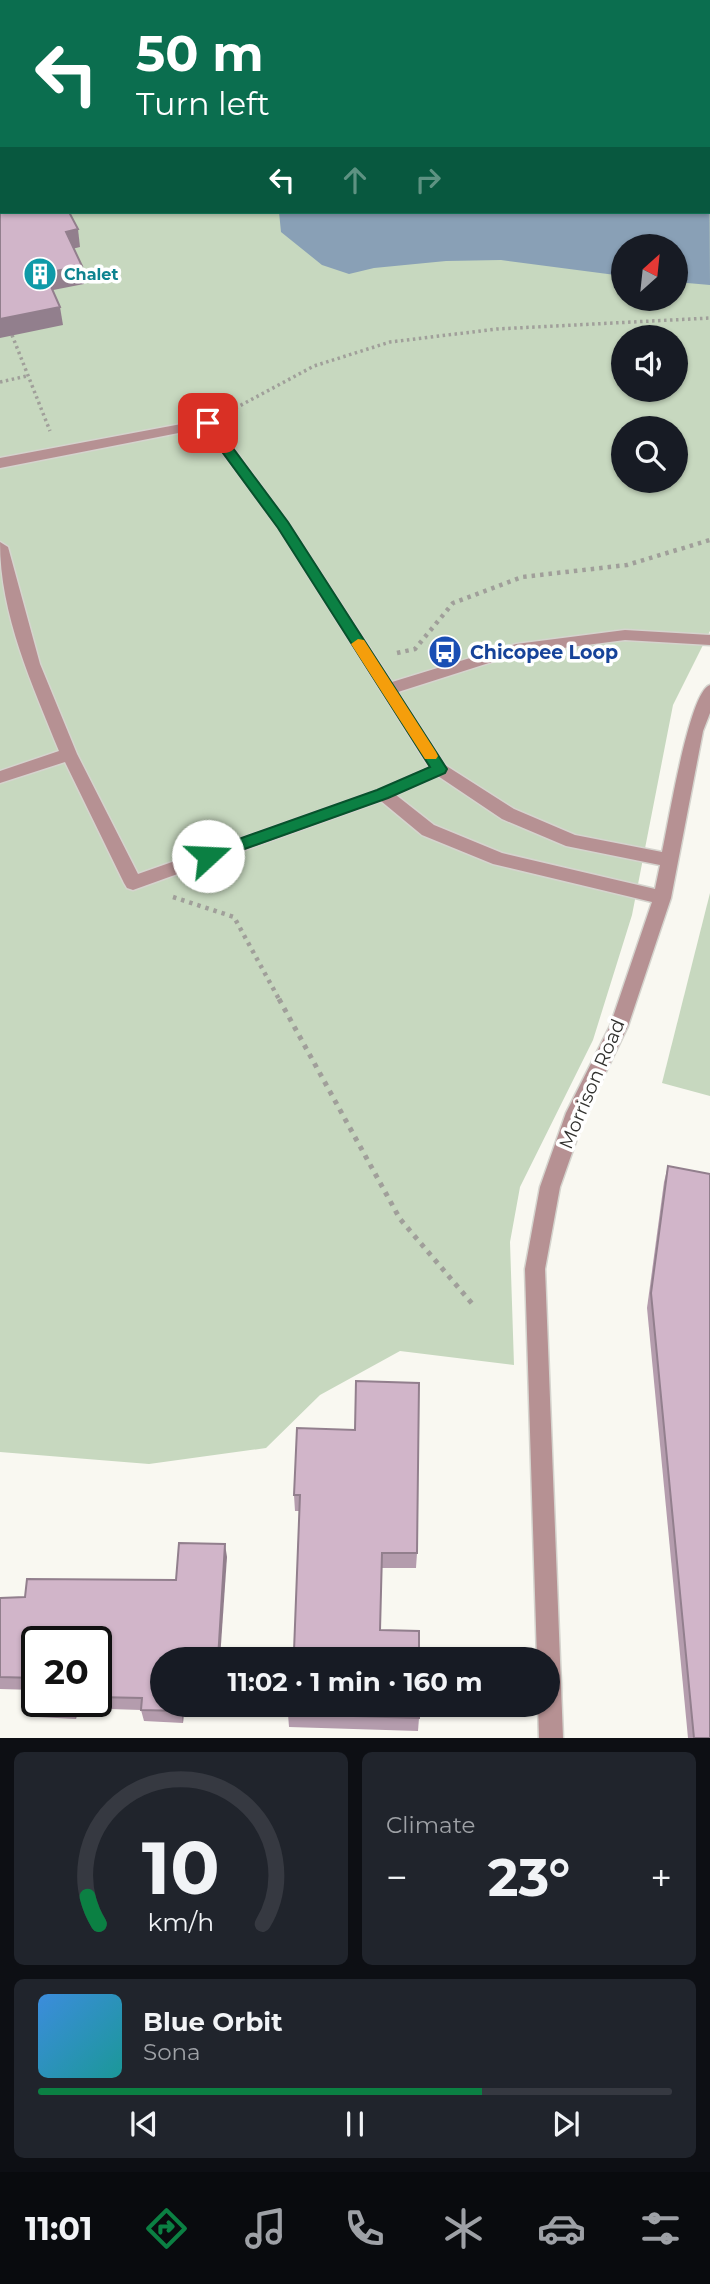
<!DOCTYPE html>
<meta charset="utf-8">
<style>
:root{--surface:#171b24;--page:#20242c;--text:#f1f3f6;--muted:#9ea1a6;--line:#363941;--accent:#0b8043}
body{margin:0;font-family:Montserrat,sans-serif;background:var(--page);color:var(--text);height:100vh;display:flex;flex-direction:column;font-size:26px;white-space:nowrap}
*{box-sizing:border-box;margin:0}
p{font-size:23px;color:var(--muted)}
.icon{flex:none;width:38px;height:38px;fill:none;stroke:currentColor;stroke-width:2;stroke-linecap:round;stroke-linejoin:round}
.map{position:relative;height:1738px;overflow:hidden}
.sheet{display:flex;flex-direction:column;gap:14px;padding:14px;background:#0d0f14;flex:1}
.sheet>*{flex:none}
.banner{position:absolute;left:0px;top:0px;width:710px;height:214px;box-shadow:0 2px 5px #0004;background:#0b6e4f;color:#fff;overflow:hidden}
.needle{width:46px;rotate:27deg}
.buttons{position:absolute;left:611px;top:234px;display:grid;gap:14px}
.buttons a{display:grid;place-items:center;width:77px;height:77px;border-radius:50%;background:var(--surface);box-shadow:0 2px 5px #0004;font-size:35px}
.speed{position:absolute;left:21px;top:1626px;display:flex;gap:14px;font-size:35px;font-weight:700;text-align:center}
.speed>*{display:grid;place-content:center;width:91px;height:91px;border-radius:50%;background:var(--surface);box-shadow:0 2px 5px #0004;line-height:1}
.speed .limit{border:4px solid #111;border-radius:10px;background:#fff;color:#111}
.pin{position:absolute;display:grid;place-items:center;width:60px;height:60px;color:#fff;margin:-30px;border-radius:14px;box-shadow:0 4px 10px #0006}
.me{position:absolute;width:77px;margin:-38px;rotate:70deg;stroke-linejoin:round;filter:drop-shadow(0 0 5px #0008)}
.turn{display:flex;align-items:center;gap:24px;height:147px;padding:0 21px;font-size:32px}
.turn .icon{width:91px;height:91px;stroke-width:2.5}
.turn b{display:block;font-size:49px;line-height:60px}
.lanes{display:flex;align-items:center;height:66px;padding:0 21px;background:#0003;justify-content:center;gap:35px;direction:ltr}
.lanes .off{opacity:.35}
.big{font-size:52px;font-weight:700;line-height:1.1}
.sheet .widget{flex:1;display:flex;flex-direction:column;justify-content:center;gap:10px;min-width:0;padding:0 24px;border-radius:10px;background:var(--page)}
.sheet .dial{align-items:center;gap:0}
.dial svg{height:182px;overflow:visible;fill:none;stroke:var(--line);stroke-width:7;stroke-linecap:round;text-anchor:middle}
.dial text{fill:var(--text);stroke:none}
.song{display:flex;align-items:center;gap:21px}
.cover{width:84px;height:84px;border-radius:10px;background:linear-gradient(135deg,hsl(210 70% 55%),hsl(180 70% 35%))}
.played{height:7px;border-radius:4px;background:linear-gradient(90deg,var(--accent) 70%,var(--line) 70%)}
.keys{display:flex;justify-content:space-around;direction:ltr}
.heat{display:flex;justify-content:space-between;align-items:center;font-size:38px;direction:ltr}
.sheet .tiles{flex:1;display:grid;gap:14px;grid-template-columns:1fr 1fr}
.widget:last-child{grid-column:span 2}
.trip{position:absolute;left:150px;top:1647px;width:410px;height:70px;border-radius:35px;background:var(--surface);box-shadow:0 2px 5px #0004;font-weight:700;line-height:70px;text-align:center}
.tabs{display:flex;height:112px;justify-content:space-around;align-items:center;background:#090b0e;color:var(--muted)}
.tabs .icon{width:49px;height:49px}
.tabs .current{color:var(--accent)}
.tabs b{font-size:32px;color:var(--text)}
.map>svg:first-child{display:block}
</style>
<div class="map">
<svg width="710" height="1738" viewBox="0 0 710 1738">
<rect width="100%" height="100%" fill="#f9f8f1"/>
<g fill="#c7d8bf" fill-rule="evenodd">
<path d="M0 0H710V631L673 705 632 915 593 1040 520 1187 510 1242 514 1365 400 1351 320 1395 266 1448 149 1464 0 1452ZM2 2H709V212H2ZM623 247H676V299H623ZM623 338H676V390H623ZM623 429H676V481H623Z"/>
<polygon points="710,893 710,1096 662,1083"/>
</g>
<polygon fill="#89a0b6" points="709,107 710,285 676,282 676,247 623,247 623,276 501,260 446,261 374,268 349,274 322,265 281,232 279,212 709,212"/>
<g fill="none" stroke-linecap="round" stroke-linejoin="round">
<defs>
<g id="minor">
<polygon points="86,0 97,0 85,2"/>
<polygon points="180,0 192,0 179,2"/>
<polygon points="230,0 243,0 229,2"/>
<polygon points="324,0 338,0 323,2"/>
<polygon points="0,117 2,117 0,126"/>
<path d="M208 419 213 420 288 522 392 682 516 644 625 630 710 635V645L625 640 517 654 398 692 445 765 514 809 575 835 662 852C668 826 689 691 710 685V713L703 731 671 898 628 1026 586 1113 560 1187 545 1269 563 1738H539L538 1704H548V1659H537L525 1269 540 1187 566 1113 610 1026 652 902 493 864 422 835 381 801 133 890 127 888 124 883 65 762 0 783V771L59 751C32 684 0 615 0 542L8 547 40 664 77 754 138 874 377 790 429 767 278 528 204 428 0 468V458ZM438 776 502 819 566 846 660 865 655 889 502 853 434 825 396 795Z"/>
</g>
</defs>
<use href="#minor" stroke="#d5d4ce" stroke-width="3"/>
<g stroke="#a09f9a" stroke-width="3.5" stroke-dasharray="2.5 3.5" stroke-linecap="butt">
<polyline points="12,335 50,431"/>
<polyline points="0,382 27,376"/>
<polyline points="230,411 314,366 390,342 497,329 710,318"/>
</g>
<g stroke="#a09f9a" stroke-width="4.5" stroke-dasharray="3.5 5" stroke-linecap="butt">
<polyline points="397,653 415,649 453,603 522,577 627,565 710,540"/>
<polyline points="173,897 234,917 280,1001"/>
</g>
<polyline stroke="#a09f9a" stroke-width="5" stroke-dasharray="4.5 6" stroke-linecap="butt" points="279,999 400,1219 475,1307"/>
<use href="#minor" fill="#b69193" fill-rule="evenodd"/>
</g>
<g fill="#b49cad" fill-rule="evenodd">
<polygon points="668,1166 710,1738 688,1738 647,1308 664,1182"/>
<polygon points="297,1428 417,1553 416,1568 382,1568 380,1630 419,1631 294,1651 299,1511 295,1511 294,1495"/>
<path d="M227 1557 163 1704H217V1712L184 1711 183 1723 144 1721 141 1710 78 1708 76 1719 38 1717 33 1705 35 1690 0 1689V1598L25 1597 176 1580ZM96 1642V1701H37Z"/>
<polygon points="288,1714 419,1718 418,1731 289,1727"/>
</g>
<g fill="#927f8d">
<polygon points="78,229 80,247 68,250 66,232"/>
<polygon points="82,266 84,284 48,291 45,273"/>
<polygon points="60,307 63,325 0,338 0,319"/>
<polygon points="225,1544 227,1557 220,1659 218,1659"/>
<polygon points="73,1701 75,1701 78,1708 76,1719 72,1707"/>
<polygon points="181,1704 183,1704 184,1711 183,1723 181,1711"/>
</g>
<g fill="#d1b5c9" stroke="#927f8d" stroke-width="2">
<polygon points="0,187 2,187 2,212 69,212 78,229 66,232 82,266 45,273 60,307 0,319"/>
<polygon points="668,1166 710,1174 710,1738 694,1738 651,1293"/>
<polygon points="356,1381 419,1383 417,1553 382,1553 380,1630 419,1631 419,1659 290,1659 291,1651 294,1651 300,1495 294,1495 297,1428 355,1430"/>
<polygon points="179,1543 225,1544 218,1659 163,1659 163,1704 181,1704 181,1711 141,1710 142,1698 96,1697 96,1642 37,1642 37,1701 73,1701 72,1707 33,1705 36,1678 0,1677 0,1598 25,1597 27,1579 176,1580"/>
<polygon points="288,1704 419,1704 419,1718 288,1714"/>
</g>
<polygon fill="#0b8043" stroke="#07532c" stroke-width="2" points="208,419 212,420 288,522 447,769 445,773 388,798 208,862 202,861 200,856 202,852 377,790 430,767 278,528 201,423"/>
<polygon fill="#f59e0b" points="358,639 364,640 436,752 438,756 436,759 425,759 351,644"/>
<defs>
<symbol id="building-disc" viewBox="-11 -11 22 22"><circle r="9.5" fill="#0f9aa8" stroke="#fff"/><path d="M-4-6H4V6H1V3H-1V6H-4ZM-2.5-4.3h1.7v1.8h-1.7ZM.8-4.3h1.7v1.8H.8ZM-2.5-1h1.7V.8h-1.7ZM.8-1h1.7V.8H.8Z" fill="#fff"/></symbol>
<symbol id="bus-disc" viewBox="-11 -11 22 22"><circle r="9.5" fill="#1a4fb4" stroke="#fff"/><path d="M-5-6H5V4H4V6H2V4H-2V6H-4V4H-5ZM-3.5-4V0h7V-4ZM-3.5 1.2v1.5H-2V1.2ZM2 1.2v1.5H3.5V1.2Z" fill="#fff"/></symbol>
</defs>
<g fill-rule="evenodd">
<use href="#building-disc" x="21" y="255" width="38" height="38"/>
<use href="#bus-disc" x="426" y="633" width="38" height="38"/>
</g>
<g text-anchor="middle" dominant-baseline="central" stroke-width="7" stroke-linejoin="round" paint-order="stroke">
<g font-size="16" font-weight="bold" fill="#0d838f" stroke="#fff" text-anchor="start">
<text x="64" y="274">Chalet</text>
</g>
<g font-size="19" font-weight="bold" fill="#164399" stroke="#fff" text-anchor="start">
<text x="470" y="652">Chicopee Loop</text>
</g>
<g font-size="19" fill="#31312e" stroke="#fff">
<text transform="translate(592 1084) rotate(-67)">Morrison Road</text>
</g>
</g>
</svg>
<div class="buttons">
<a><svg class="needle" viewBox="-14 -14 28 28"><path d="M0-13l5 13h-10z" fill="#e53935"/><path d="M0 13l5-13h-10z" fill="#9ea1a6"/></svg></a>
<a><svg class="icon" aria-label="sound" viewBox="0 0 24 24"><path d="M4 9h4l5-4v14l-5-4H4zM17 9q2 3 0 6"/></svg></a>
<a><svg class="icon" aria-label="search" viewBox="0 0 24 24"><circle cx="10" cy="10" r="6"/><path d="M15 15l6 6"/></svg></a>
</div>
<div class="speed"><div class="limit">20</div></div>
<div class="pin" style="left:208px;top:423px;background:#d93025"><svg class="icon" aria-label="arrive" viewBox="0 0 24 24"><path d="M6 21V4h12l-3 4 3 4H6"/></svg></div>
<svg class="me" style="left:208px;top:856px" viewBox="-20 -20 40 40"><circle r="19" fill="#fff"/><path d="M0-13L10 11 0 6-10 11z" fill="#0b8043"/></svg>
<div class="trip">11:02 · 1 min · 160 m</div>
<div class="banner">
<div class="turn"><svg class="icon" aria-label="left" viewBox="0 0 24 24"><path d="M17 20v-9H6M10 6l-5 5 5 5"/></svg><div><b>50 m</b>Turn left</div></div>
<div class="lanes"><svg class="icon" aria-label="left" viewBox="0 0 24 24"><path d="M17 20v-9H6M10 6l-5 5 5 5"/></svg><svg class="icon off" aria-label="ahead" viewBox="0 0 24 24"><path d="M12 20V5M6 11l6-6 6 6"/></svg><svg class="icon off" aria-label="right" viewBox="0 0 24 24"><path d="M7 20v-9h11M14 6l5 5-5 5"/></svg></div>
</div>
</div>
<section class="sheet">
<div class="tiles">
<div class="widget dial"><svg viewBox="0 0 100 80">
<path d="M14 69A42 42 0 1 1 86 69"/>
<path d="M14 69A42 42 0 0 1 9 57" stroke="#0b8043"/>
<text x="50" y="56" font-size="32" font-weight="700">10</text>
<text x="50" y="72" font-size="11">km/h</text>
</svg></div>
<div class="widget"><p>Climate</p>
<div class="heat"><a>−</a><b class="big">23°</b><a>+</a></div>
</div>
<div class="widget">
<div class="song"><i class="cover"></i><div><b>Blue Orbit</b><p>Sona</p></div></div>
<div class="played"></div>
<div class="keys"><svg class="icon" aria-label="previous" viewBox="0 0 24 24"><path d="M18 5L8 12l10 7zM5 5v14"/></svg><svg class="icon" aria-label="pause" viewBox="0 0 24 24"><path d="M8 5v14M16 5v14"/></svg><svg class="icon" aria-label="next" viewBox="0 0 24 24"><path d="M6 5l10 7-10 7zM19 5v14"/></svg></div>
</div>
</div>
</section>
<nav class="tabs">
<b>11:01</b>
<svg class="icon current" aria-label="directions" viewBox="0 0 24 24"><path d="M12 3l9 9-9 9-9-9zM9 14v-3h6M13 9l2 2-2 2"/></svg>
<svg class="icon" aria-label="music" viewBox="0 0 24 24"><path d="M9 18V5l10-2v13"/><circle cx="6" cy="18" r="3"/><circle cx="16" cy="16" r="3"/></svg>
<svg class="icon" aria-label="phone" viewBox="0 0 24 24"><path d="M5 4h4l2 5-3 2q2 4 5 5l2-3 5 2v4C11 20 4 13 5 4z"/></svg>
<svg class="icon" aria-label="climate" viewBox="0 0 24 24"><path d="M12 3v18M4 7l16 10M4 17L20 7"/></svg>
<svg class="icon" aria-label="car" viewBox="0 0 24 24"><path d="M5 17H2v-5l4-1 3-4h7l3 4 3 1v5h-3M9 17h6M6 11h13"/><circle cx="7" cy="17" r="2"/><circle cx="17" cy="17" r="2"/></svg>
<svg class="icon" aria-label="filters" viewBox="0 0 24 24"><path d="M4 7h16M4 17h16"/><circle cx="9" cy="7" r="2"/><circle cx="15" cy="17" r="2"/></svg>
</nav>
